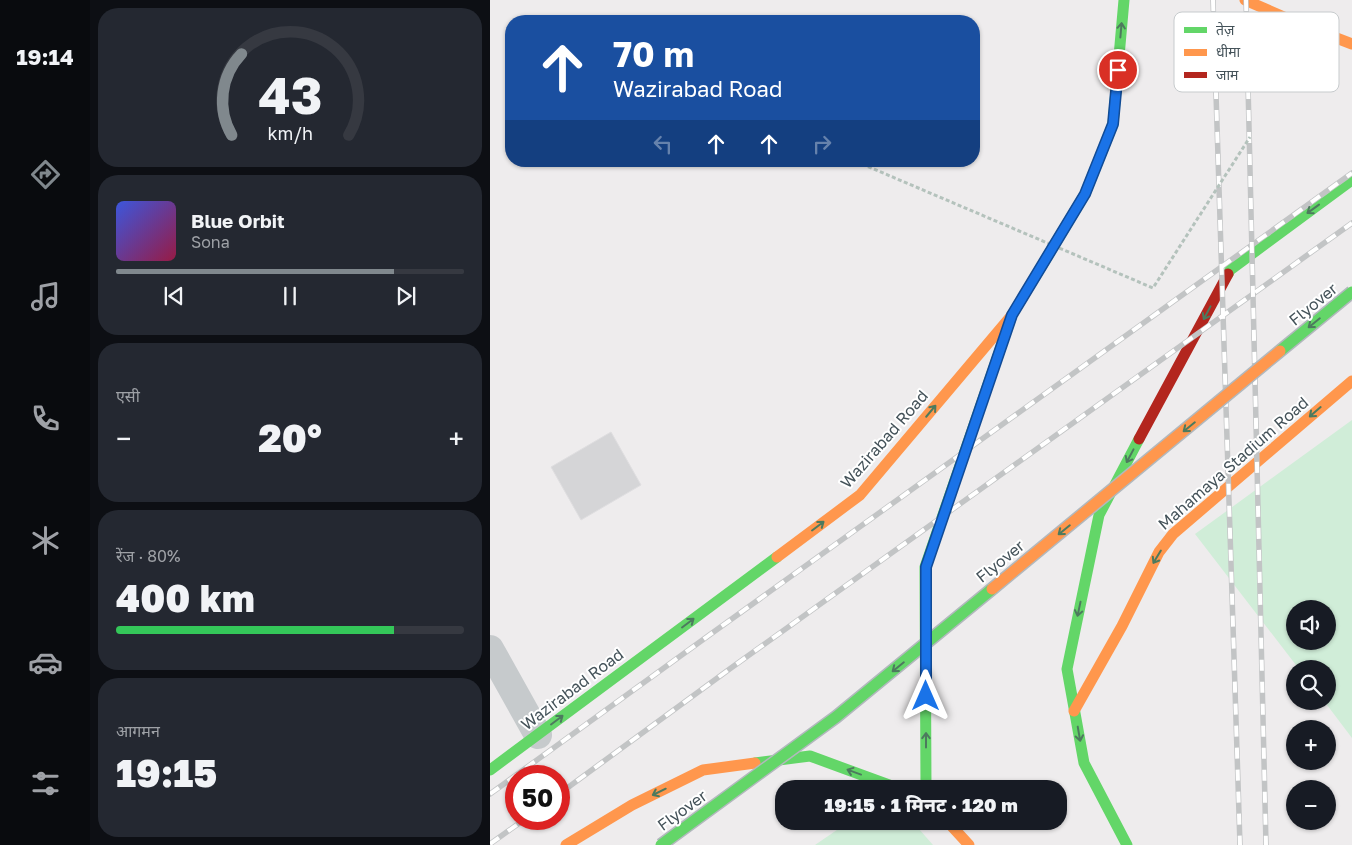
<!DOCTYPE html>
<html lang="hi">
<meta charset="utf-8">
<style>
:root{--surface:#171b24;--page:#242831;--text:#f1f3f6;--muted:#9ea1a6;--line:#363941;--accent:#80888d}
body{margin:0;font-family:"Golos Text","Noto Sans Devanagari",sans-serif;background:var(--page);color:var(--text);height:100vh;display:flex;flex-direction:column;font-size:19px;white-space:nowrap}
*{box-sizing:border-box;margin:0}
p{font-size:16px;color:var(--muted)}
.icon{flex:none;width:28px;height:28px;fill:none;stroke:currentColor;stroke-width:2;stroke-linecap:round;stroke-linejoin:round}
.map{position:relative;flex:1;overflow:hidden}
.drawer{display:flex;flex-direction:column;gap:8px;padding:8px;background:#0d0f14;width:400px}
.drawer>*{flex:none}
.hud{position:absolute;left:15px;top:15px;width:475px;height:152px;border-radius:20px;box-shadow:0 1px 4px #0004;background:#1a4fa0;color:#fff;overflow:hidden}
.buttons{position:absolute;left:796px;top:600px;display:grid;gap:10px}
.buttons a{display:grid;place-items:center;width:50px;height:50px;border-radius:50%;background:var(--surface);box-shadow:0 1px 4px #0004;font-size:25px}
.speed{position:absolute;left:15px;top:765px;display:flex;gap:10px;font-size:25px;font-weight:700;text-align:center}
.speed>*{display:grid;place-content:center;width:65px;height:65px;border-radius:50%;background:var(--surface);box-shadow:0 1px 4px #0004;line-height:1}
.speed .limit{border:8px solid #d22;background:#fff;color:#111}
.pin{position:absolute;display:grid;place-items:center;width:42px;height:42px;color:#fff;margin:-21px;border:2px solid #fff;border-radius:50%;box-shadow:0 1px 5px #0007}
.me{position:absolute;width:55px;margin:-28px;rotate:0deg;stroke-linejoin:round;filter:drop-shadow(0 0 4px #0008)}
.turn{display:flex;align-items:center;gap:18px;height:105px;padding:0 25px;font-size:22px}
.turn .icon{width:65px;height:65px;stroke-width:2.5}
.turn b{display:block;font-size:35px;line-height:42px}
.lanes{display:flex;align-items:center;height:48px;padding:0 25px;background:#0003;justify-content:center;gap:25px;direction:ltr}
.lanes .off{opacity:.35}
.big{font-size:38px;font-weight:800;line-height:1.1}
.drawer .card{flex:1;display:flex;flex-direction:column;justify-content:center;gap:8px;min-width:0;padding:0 18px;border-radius:20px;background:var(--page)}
.drawer .dial{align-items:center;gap:0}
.dial svg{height:130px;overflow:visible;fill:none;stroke:var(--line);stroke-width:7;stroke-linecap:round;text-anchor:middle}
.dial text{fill:var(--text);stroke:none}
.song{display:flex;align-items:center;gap:15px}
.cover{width:60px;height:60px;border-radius:8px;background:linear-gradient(135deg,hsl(230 70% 55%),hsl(340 70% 35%))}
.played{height:5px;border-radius:2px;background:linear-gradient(90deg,var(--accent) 80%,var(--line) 80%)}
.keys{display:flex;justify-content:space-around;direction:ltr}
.heat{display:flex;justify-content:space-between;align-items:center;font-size:28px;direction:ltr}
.charge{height:8px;border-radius:4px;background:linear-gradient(90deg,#34c759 80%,var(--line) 0)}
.trip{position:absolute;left:285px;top:780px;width:292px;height:50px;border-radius:20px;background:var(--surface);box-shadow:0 1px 4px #0004;font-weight:800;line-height:50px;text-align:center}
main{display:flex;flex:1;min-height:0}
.tab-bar{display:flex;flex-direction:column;width:90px;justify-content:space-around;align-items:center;background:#090b0e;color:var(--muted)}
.tab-bar .icon{width:35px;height:35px}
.tab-bar .on{color:var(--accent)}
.tab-bar b{font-size:22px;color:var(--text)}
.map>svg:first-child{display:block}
</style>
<main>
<nav class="tab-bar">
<b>19:14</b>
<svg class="icon on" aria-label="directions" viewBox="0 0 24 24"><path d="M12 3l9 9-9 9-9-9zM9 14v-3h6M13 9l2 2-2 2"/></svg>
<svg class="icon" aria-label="music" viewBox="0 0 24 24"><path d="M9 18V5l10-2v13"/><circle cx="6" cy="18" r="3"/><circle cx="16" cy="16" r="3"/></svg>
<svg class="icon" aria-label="phone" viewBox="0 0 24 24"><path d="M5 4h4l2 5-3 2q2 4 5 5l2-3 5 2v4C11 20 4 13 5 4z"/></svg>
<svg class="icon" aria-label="climate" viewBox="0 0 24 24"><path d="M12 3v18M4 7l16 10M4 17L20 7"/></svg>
<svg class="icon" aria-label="car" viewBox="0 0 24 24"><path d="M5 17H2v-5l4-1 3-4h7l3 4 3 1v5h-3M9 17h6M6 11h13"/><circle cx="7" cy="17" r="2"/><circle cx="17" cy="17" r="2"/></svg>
<svg class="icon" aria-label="filters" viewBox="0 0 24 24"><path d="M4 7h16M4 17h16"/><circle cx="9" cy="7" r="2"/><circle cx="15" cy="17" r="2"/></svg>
</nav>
<section class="drawer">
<div class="card dial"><svg viewBox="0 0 100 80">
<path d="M14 69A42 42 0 1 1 86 69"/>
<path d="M14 69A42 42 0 0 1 20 19" stroke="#80888d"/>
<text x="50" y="56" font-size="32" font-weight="700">43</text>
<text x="50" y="72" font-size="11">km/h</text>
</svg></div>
<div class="card">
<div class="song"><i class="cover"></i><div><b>Blue Orbit</b><p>Sona</p></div></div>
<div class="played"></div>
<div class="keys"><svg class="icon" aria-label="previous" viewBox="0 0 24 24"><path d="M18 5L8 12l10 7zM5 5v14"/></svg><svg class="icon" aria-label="pause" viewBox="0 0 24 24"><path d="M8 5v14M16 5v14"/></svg><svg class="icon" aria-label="next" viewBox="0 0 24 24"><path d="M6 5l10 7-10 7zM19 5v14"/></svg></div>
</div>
<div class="card"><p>एसी</p>
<div class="heat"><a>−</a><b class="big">20°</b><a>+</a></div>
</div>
<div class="card"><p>रेंज · 80%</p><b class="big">400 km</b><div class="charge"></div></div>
<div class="card"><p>आगमन</p><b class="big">19:15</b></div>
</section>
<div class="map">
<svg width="862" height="845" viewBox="0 0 862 845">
<rect width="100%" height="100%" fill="#eeeced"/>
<g fill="#d0edd8" fill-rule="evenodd">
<path d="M862 420V738L834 701H838V669H809L705 534ZM805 609H838V641H805Z"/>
<polygon points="360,821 422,821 443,845 325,845"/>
</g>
<polygon fill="#d5d5d7" stroke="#dfdee0" points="121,432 151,485 91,520 61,467"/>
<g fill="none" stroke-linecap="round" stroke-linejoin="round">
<polyline stroke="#c6cacc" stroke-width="28" points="0,649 48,735"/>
<g stroke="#63d668" stroke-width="11">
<polyline points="738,274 740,270 862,180"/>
<polyline points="545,277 595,194 623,124 634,0"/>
<polyline points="265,763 320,756 410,789"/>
<polyline points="0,770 287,557"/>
<polyline points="436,789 435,567 522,315"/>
<polyline points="637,845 594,763 577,669 609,515 649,439"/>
</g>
<g stroke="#ff974d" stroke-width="11">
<polyline points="755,0 810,24 862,44"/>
<polyline points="287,557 370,495 522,315 545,277"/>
<polyline points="584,711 632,626 669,552 683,534 862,381"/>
<polyline points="457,821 479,845"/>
<polyline points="76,845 142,805 213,770 265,763"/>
</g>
<polyline stroke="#b3261e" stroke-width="11" points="649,439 738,274"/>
<defs>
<g id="rail">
<polyline points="723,0 750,845"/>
<polyline points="756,0 776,845"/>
<polyline points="0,794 218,636 862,173"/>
<polyline points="69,794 241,668 862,223"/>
<polyline points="0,844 35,819"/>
</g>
</defs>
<use href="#rail" stroke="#c2c4c5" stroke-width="5.5"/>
<use href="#rail" stroke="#fff" stroke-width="4" stroke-dasharray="11" stroke-linecap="butt"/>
<defs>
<g id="fast-bridge">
<polyline points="790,351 862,292"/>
<polyline points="171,845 346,717 502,589"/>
</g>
<polyline id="slow-bridge" points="502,589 790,351"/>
</defs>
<use href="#fast-bridge" stroke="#b2b8bd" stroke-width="14" stroke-linecap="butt"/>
<use href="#slow-bridge" stroke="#b2b8bd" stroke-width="14" stroke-linecap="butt"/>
<polyline stroke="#b4c2bc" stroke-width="3" stroke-dasharray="4 2.5" stroke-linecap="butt" points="372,164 663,288 760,137"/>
<use href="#fast-bridge" stroke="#63d668" stroke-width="11"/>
<use href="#slow-bridge" stroke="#ff974d" stroke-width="11"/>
</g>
<defs><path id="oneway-shaft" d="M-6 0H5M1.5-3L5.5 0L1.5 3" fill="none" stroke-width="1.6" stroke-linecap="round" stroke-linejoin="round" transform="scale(1.25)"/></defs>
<g stroke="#4d7a5e">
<use href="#oneway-shaft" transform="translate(631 30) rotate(-85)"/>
<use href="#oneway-shaft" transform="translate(823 209) rotate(144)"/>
<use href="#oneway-shaft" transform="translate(717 313) rotate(118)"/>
<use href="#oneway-shaft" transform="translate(824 323) rotate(141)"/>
<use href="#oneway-shaft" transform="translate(441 411) rotate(-50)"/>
<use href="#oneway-shaft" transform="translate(825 412) rotate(139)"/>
<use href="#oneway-shaft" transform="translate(699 427) rotate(141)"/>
<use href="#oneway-shaft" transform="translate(640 456) rotate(118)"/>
<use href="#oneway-shaft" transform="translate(328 526) rotate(-37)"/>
<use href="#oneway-shaft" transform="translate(574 530) rotate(141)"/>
<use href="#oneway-shaft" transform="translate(667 557) rotate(121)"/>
<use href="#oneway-shaft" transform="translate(589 609) rotate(102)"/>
<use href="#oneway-shaft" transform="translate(198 623) rotate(-37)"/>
<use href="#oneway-shaft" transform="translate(408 667) rotate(141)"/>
<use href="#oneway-shaft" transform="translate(67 720) rotate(-37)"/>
<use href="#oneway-shaft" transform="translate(589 734) rotate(80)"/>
<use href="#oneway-shaft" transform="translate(436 740) rotate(-90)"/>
<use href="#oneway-shaft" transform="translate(364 772) rotate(-160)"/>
<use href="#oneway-shaft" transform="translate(169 792) rotate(154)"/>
</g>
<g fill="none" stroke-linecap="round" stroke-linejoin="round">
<defs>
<polyline id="route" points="436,696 436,567 522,315 595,194 623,124 628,70"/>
</defs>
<use href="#route" stroke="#114b97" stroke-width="12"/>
<use href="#route" stroke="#1a73e8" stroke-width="9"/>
</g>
<g text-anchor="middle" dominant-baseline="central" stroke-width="4" stroke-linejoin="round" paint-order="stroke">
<g font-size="16" fill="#445259" stroke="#fff">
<text transform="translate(823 304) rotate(-39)">Flyover</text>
<text transform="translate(394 439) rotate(-49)">Wazirabad Road</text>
<text transform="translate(743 463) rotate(-41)">Mahamaya Stadium Road</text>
<text transform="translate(510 561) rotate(-39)">Flyover</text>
<text transform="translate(82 689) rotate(-37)">Wazirabad Road</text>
<text transform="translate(192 810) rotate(-36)">Flyover</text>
</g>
</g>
<rect x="684" y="12" width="165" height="80" rx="8" fill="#fff" stroke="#c7cbcd" stroke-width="1"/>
<rect x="694" y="27" width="23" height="6" fill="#63d668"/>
<rect x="694" y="49" width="23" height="7" fill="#ff974d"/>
<rect x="694" y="72" width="23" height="6" fill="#b3261e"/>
<g font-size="14" fill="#445259">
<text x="726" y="35">तेज़</text>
<text x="726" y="57">धीमा</text>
<text x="726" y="80">जाम</text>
</g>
</svg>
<div class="buttons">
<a><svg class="icon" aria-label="sound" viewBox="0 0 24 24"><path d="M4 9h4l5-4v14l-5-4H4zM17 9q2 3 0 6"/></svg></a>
<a><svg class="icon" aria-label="search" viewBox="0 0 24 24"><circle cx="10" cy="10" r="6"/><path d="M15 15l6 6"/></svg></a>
<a>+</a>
<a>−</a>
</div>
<div class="speed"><div class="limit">50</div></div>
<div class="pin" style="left:628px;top:70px;background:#d93025"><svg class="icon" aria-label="arrive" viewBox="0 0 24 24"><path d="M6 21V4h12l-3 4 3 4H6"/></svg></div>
<svg class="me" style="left:436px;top:696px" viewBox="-20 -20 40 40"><path d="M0-17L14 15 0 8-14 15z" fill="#1a73e8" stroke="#fff" stroke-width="4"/></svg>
<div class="trip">19:15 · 1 मिनट · 120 m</div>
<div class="hud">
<div class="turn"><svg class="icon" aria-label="ahead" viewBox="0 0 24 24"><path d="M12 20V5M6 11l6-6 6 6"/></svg><div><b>70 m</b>Wazirabad Road</div></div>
<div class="lanes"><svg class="icon off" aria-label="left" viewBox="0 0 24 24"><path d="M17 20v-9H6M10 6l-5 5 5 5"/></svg><svg class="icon" aria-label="ahead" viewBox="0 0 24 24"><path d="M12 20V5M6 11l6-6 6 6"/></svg><svg class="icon" aria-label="ahead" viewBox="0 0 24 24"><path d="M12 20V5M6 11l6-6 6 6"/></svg><svg class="icon off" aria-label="right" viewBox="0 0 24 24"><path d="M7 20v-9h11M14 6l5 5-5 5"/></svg></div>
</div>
</div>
</main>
